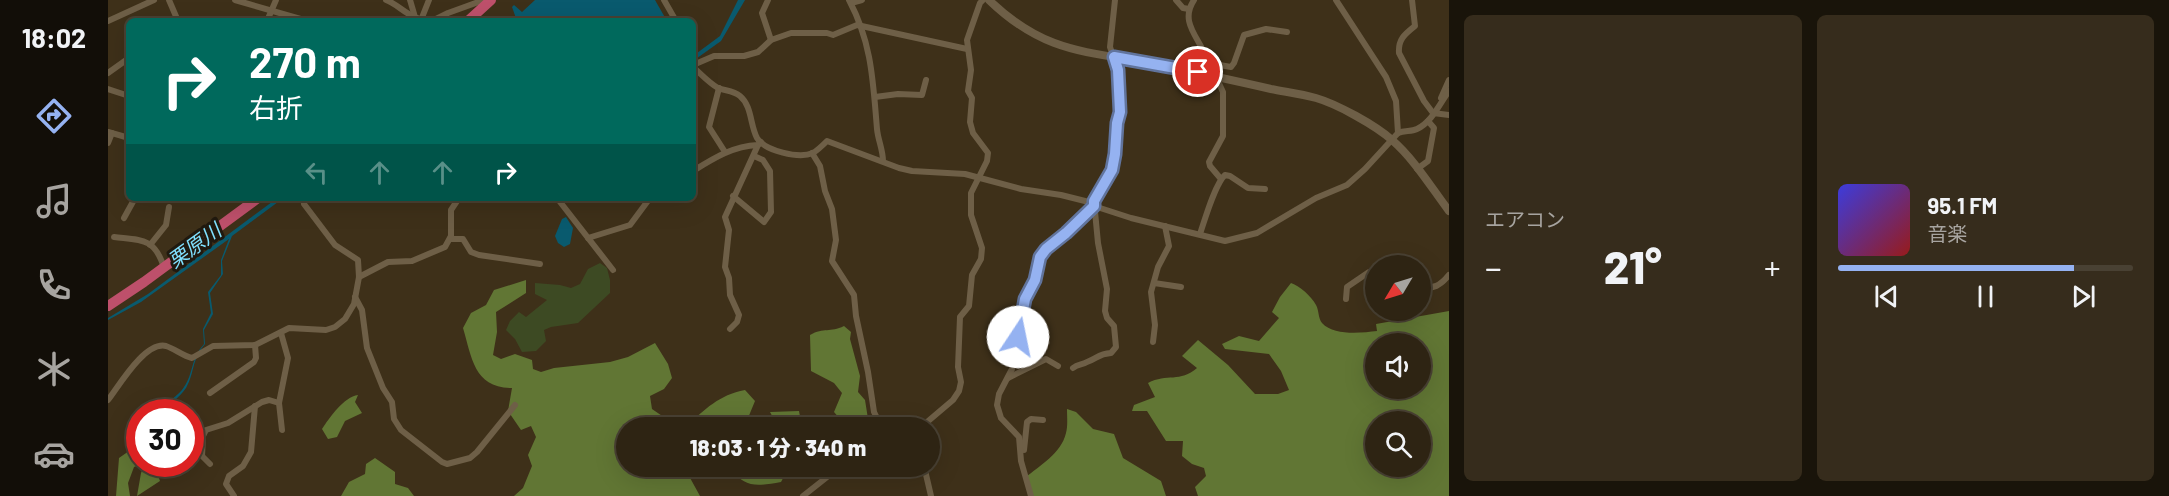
<!DOCTYPE html>
<html lang="ja">
<meta charset="utf-8">
<style>
:root{--surface:#2e2413;--page:#362c1c;--text:#f1f3f6;--muted:#a7a4a0;--line:#494133;--accent:#95b2f1}
body{margin:0;font-family:Barlow,"Noto Sans JP",sans-serif;background:var(--page);color:var(--text);height:100vh;display:flex;flex-direction:column;font-size:22px;white-space:nowrap}
*{box-sizing:border-box;margin:0}
p{font-size:20px;color:var(--muted)}
.icon{flex:none;width:33px;height:33px;fill:none;stroke:currentColor;stroke-width:2;stroke-linecap:round;stroke-linejoin:round}
.map{position:relative;flex:1;overflow:hidden}
.details{display:flex;flex-direction:column;gap:15px;padding:15px;background:#19140a;width:720px}
.details>*{flex:none}
.guide{position:absolute;left:18px;top:18px;width:570px;height:183px;border-radius:9px;box-shadow:0 6px 24px #0002,0 0 0 2px var(--line);background:#00695c;color:#fff;overflow:hidden}
.needle{width:39px;rotate:232deg}
.fabs{position:absolute;left:1257px;top:255px;display:grid;gap:12px}
.fabs a{display:grid;place-items:center;width:66px;height:66px;border-radius:50%;background:var(--surface);box-shadow:0 6px 24px #0002,0 0 0 2px var(--line);font-size:30px}
.speed{position:absolute;left:18px;top:399px;display:flex;gap:12px;font-size:30px;font-weight:700;text-align:center}
.speed>*{display:grid;place-content:center;width:78px;height:78px;border-radius:50%;background:var(--surface);box-shadow:0 6px 24px #0002,0 0 0 2px var(--line);line-height:1}
.speed .limit{border:9px solid #d22;background:#fff;color:#111}
.pin{position:absolute;display:grid;place-items:center;width:51px;height:51px;color:#fff;margin:-26px;border:3px solid #fff;border-radius:50%;box-shadow:0 2px 6px #0007}
.me{position:absolute;width:66px;margin:-33px;rotate:11deg;stroke-linejoin:round;filter:drop-shadow(0 0 4px #0008)}
.turn{display:flex;align-items:center;gap:21px;height:126px;padding:0 24px;font-size:27px}
.turn .icon{width:78px;height:78px;stroke-width:2.5}
.turn b{display:block;font-size:42px;line-height:51px}
.lanes{display:flex;align-items:center;height:57px;padding:0 24px;background:#0003;justify-content:center;gap:30px;direction:ltr}
.lanes .off{opacity:.35}
.big{font-size:45px;font-weight:800;line-height:1.1}
.details .card{flex:1;display:flex;flex-direction:column;justify-content:center;gap:9px;min-width:0;padding:0 21px;border-radius:9px;background:var(--page)}
.song{display:flex;align-items:center;gap:18px}
.cover{width:72px;height:72px;border-radius:9px;background:linear-gradient(135deg,hsl(240 70% 55%),hsl(0 70% 35%))}
.played{height:6px;border-radius:3px;background:linear-gradient(90deg,var(--accent) 80%,var(--line) 80%)}
.keys{display:flex;justify-content:space-around;direction:ltr}
.heat{display:flex;justify-content:space-between;align-items:center;font-size:33px;direction:ltr}
.details .tiles{flex:1;display:grid;gap:15px;grid-template-columns:repeat(2,1fr)}
.trip{position:absolute;left:508px;top:417px;width:324px;height:60px;border-radius:30px;background:var(--surface);box-shadow:0 6px 24px #0002,0 0 0 2px var(--line);font-weight:800;line-height:60px;text-align:center}
main{display:flex;flex:1;min-height:0}
.dock{display:flex;flex-direction:column;width:108px;justify-content:space-around;align-items:center;background:#120e08;color:var(--muted)}
.dock .icon{width:42px;height:42px}
.dock .selected{color:var(--accent)}
.dock b{font-size:27px;color:var(--text)}
.map>svg:first-child{display:block}
</style>
<main>
<nav class="dock">
<b>18:02</b>
<svg class="icon selected" aria-label="directions" viewBox="0 0 24 24"><path d="M12 3l9 9-9 9-9-9zM9 14v-3h6M13 9l2 2-2 2"/></svg>
<svg class="icon" aria-label="music" viewBox="0 0 24 24"><path d="M9 18V5l10-2v13"/><circle cx="6" cy="18" r="3"/><circle cx="16" cy="16" r="3"/></svg>
<svg class="icon" aria-label="phone" viewBox="0 0 24 24"><path d="M5 4h4l2 5-3 2q2 4 5 5l2-3 5 2v4C11 20 4 13 5 4z"/></svg>
<svg class="icon" aria-label="climate" viewBox="0 0 24 24"><path d="M12 3v18M4 7l16 10M4 17L20 7"/></svg>
<svg class="icon" aria-label="car" viewBox="0 0 24 24"><path d="M5 17H2v-5l4-1 3-4h7l3 4 3 1v5h-3M9 17h6M6 11h13"/><circle cx="7" cy="17" r="2"/><circle cx="17" cy="17" r="2"/></svg>
</nav>
<div class="map">
<svg width="1341" height="496" viewBox="0 0 1341 496">
<rect width="100%" height="100%" fill="#3e3019"/>
<polygon fill="#3d4a23" points="492,263 499,268 502,280 502,293 470,323 443,327 436,330 438,341 428,351 414,352 407,339 398,330 402,321 411,312 418,317 439,300 427,294 427,283 452,285 463,288 472,284 480,269"/>
<g fill="#617634" fill-rule="evenodd">
<path d="M418 280V293L388 312 389 332 385 355 393 359 407 354 424 360 425 369 433 372 446 368 502 362 520 357 547 343 560 364 564 378 556 389 542 396 544 409 563 422 566 427 519 428V466L581 467V476L592 496H406L415 488 424 466 420 455 428 437 423 426 413 430 400 411 404 388C366 388 364 358 355 328L363 313 378 305 386 290Z"/>
<path d="M1183 283C1192 286 1203 296 1208 305 1211 310 1210 318 1214 323 1226 336 1253 333 1269 331L1268 324 1341 311V496H1090L1087 487 1098 476 1096 468 1084 464 1074 456 1075 441H1058L1039 411H1024L1026 405 1047 397 1040 383C1059 373 1072 383 1089 368L1074 356 1090 340 1120 365 1147 394H1170L1181 390 1173 371 1161 354 1117 349 1114 344 1131 336 1151 341 1171 318 1164 312 1172 297ZM1268 344H1312V388H1268ZM1268 422H1312V466H1268Z"/>
<path d="M736 326 743 332 742 339 752 376 750 392 757 400 761 425 756 427H739L726 412 734 393 726 383 703 371 702 335C716 327 722 333 736 326Z"/>
<path d="M637 390 647 401 640 418 656 427H578C597 409 611 395 637 390Z"/>
<path d="M250 395 247 402 254 413 237 421 229 437 220 439 214 429C222 417 236 397 250 395Z"/>
<path d="M959 409 968 412 985 429 1006 434 1015 458 1053 481 1058 496H924L917 478C932 465 953 454 958 433 960 426 959 417 959 409Z"/>
<polygon points="691,411 694,427 670,427 662,412"/>
<polygon points="31,444 32,464 34,464 26,467 20,483 22,496 8,496 11,458"/>
<polygon points="267,458 287,472 287,484 300,488 306,496 233,496 241,482 257,474 258,464"/>
<polygon points="37,464 59,464 65,468 61,470 53,464 48,470 52,481 29,496 33,473"/>
<path d="M622 467H681L673 482C650 486 636 489 622 467Z"/>
</g>
<g fill="#095a6e">
<polygon points="427,0 547,0 559,21 409,21 404,7 406,5 414,12"/>
<polygon points="630,0 637,0 613,41 585,61 585,56 612,36"/>
<path d="M172 198H189L190 201 170 202 124 236 114 261 115 274 102 293 105 314 96 330 97 344C83 361 87 372 78 388 72 397 61 404 56 412 58 400 70 397 76 387 86 372 82 360 96 344L95 329 103 313 100 292 113 275V260L121 239 33 302 0 320V318L40 294 168 199Z"/>
<polygon points="458,217 465,228 462,244 456,247 450,243 447,236 454,219"/>
</g>
<g fill="none" stroke-linecap="round" stroke-linejoin="round">
<g stroke="#6e5f47" stroke-width="6">
<polyline points="61,0 70,21"/>
<polyline points="127,0 196,20"/>
<path d="M278 0C289 4 296 13 307 17"/>
<polyline points="302,0 307,17 316,21"/>
<polyline points="556,0 568,21"/>
<polyline points="660,0 654,13 663,40"/>
<path d="M741 0C764 43 765 82 769 129 770 140 775 150 775 161"/>
<polyline points="1068,0 1075,8 1081,9"/>
<path d="M1086 0C1070 24 1094 39 1100 63L1123 67 1126 63 1136 35 1158 29 1179 32"/>
<path d="M1304 0 1307 26C1297 34 1290 39 1291 53L1316 101 1325 113 1341 115"/>
<polyline points="743,3 754,0"/>
<polyline points="313,20 321,0"/>
<polyline points="0,21 46,0"/>
<polyline points="159,21 168,0"/>
<polyline points="324,21 340,13 376,0"/>
<polyline points="585,65 606,56 636,56 650,52 663,40 683,33 719,33 725,35 749,25 859,49"/>
<polyline points="1108,65 1108,77 1115,92 1115,136 1101,162 1102,166 1113,179"/>
<path d="M585 67C593 74 601 83 610 88 617 91 625 90 632 96 644 106 642 125 649 138 657 151 691 159 705 153 710 150 715 145 719 141L791 168 804 171 857 174 913 189 953 195 981 202 986 206 1023 218 1117 241 1149 233 1208 198 1239 185 1257 169 1290 133 1288 101 1278 77 1228 0"/>
<polyline points="0,73 21,58"/>
<polyline points="611,88 601,127 617,152"/>
<polyline points="0,89 21,96"/>
<polyline points="767,97 790,94 814,95 818,80"/>
<polyline points="1333,98 1341,80"/>
<polyline points="0,132 21,138"/>
<path d="M1290 133C1297 130 1303 132 1309 129 1324 122 1332 103 1341 91"/>
<polyline points="0,143 4,133"/>
<polyline points="704,153 712,166 717,191 724,209 728,240 724,261 746,295 748,316 760,372 766,412 774,428"/>
<polyline points="1309,169 1320,161 1326,128 1320,121"/>
<path d="M585 171C606 158 625 146 650 145L653 142"/>
<polyline points="625,196 656,222 663,212 662,171 655,160 646,156"/>
<polyline points="449,198 505,270"/>
<polyline points="16,218 27,198"/>
<path d="M1092 234C1097 219 1107 184 1117 175L1122 176 1140 188 1157 189"/>
<path d="M6 237C32 240 47 237 56 268"/>
<polyline points="480,238 522,225 542,198"/>
<polyline points="342,239 355,239 363,252 371,255 432,264"/>
<polyline points="42,245 58,225 61,207"/>
<polyline points="251,277 280,262 304,261 337,247 343,236 343,210 351,198"/>
<polyline points="1046,283 1073,287"/>
<path d="M1312 287C1326 289 1332 286 1341 275"/>
<polyline points="247,297 254,310 259,348 275,388 284,402 286,419 293,430 334,462 339,464 362,458 369,452 407,405"/>
<polyline points="1238,299 1239,287 1261,272 1268,275"/>
<polyline points="622,329 629,322 631,315 622,295 621,278 617,267 621,230 617,217 650,145"/>
<polyline points="173,333 180,358 171,403 174,430"/>
<polyline points="1045,342 1047,325 1043,292 1050,267 1061,246 1057,226"/>
<path d="M965 368C970 364 974 365 979 362 990 358 990 354 1003 353L1008 347 1006 326 999 318 997 311 999 289 990 243 986 201 1004 170 1012 112 1010 70 1002 47 1007 0"/>
<polyline points="900,378 938,359 950,366"/>
<polyline points="102,393 146,362 148,358 147,345"/>
<path d="M0 400C11 386 37 341 58 346 67 349 75 356 84 358L105 346 147 345 181 328 218 330 227 327 237 319 246 304 251 277 250 260 227 245 196 204 195 198"/>
<polyline points="812,428 845,400 851,391 853,382 850,367 852,317 861,306 864,275 873,259 874,248 863,215 863,193 879,161 880,153 865,133 862,122 864,98 860,91 863,70 859,40 872,3 875,0"/>
<polyline points="916,450 919,422 923,419 935,420"/>
<polyline points="102,464 94,456 95,436 98,430 120,423 154,402 161,400 171,403"/>
<polyline points="816,466 823,496"/>
<polyline points="126,496 118,484 121,476 135,466 143,452 147,406"/>
<polyline points="695,496 733,466"/>
<polyline points="923,496 913,461 911,437 893,418 889,405 891,394 904,369 917,299 927,280 932,257 938,249 958,233 986,206"/>
</g>
<path stroke="#6e5f47" stroke-width="8" d="M881 0C936 53 976 51 1047 64 1086 72 1124 80 1163 89 1178 92 1193 94 1208 98 1229 104 1267 125 1284 140 1306 159 1323 187 1341 211"/>
<g stroke="#be506b" stroke-width="10">
<polyline points="360,21 383,0"/>
<polyline points="0,306 36,282 150,198"/>
</g>
</g>
<g fill="none" stroke-linecap="round" stroke-linejoin="round">
<defs>
<polyline id="route" points="910,337 917,299 927,280 932,257 938,249 958,233 986,206 986,201 1004,170 1007,154 1009,123 1012,112 1010,70 1006,57 1090,72"/>
</defs>
<use href="#route" stroke="#61749d" stroke-width="15"/>
<use href="#route" stroke="#95b2f1" stroke-width="10"/>
</g>
<g text-anchor="middle" dominant-baseline="central" stroke-width="6" stroke-linejoin="round" paint-order="stroke">
<g font-size="20" font-style="italic" fill="#80e1ff" stroke="#20190f">
<text transform="translate(86 245) rotate(-36)">栗原川</text>
</g>
</g>
</svg>
<div class="fabs">
<a><svg class="needle" viewBox="-14 -14 28 28"><path d="M0-13l5 13h-10z" fill="#e53935"/><path d="M0 13l5-13h-10z" fill="#a7a4a0"/></svg></a>
<a><svg class="icon" aria-label="sound" viewBox="0 0 24 24"><path d="M4 9h4l5-4v14l-5-4H4zM17 9q2 3 0 6"/></svg></a>
<a><svg class="icon" aria-label="search" viewBox="0 0 24 24"><circle cx="10" cy="10" r="6"/><path d="M15 15l6 6"/></svg></a>
</div>
<div class="speed"><div class="limit">30</div></div>
<div class="pin" style="left:1090px;top:72px;background:#d93025"><svg class="icon" aria-label="arrive" viewBox="0 0 24 24"><path d="M6 21V4h12l-3 4 3 4H6"/></svg></div>
<svg class="me" style="left:910px;top:337px" viewBox="-20 -20 40 40"><circle r="19" fill="#fff"/><path d="M0-13L10 11 0 6-10 11z" fill="#95b2f1"/></svg>
<div class="trip">18:03 · 1 分 · 340 m</div>
<div class="guide">
<div class="turn"><svg class="icon" aria-label="right" viewBox="0 0 24 24"><path d="M7 20v-9h11M14 6l5 5-5 5"/></svg><div><b>270 m</b>右折</div></div>
<div class="lanes"><svg class="icon off" aria-label="left" viewBox="0 0 24 24"><path d="M17 20v-9H6M10 6l-5 5 5 5"/></svg><svg class="icon off" aria-label="ahead" viewBox="0 0 24 24"><path d="M12 20V5M6 11l6-6 6 6"/></svg><svg class="icon off" aria-label="ahead" viewBox="0 0 24 24"><path d="M12 20V5M6 11l6-6 6 6"/></svg><svg class="icon" aria-label="right" viewBox="0 0 24 24"><path d="M7 20v-9h11M14 6l5 5-5 5"/></svg></div>
</div>
</div>
<section class="details">
<div class="tiles">
<div class="card"><p>エアコン</p>
<div class="heat"><a>−</a><b class="big">21°</b><a>+</a></div>
</div>
<div class="card">
<div class="song"><i class="cover"></i><div><b>95.1 FM</b><p>音楽</p></div></div>
<div class="played"></div>
<div class="keys"><svg class="icon" aria-label="previous" viewBox="0 0 24 24"><path d="M18 5L8 12l10 7zM5 5v14"/></svg><svg class="icon" aria-label="pause" viewBox="0 0 24 24"><path d="M8 5v14M16 5v14"/></svg><svg class="icon" aria-label="next" viewBox="0 0 24 24"><path d="M6 5l10 7-10 7zM19 5v14"/></svg></div>
</div>
</div>
</section>
</main>
